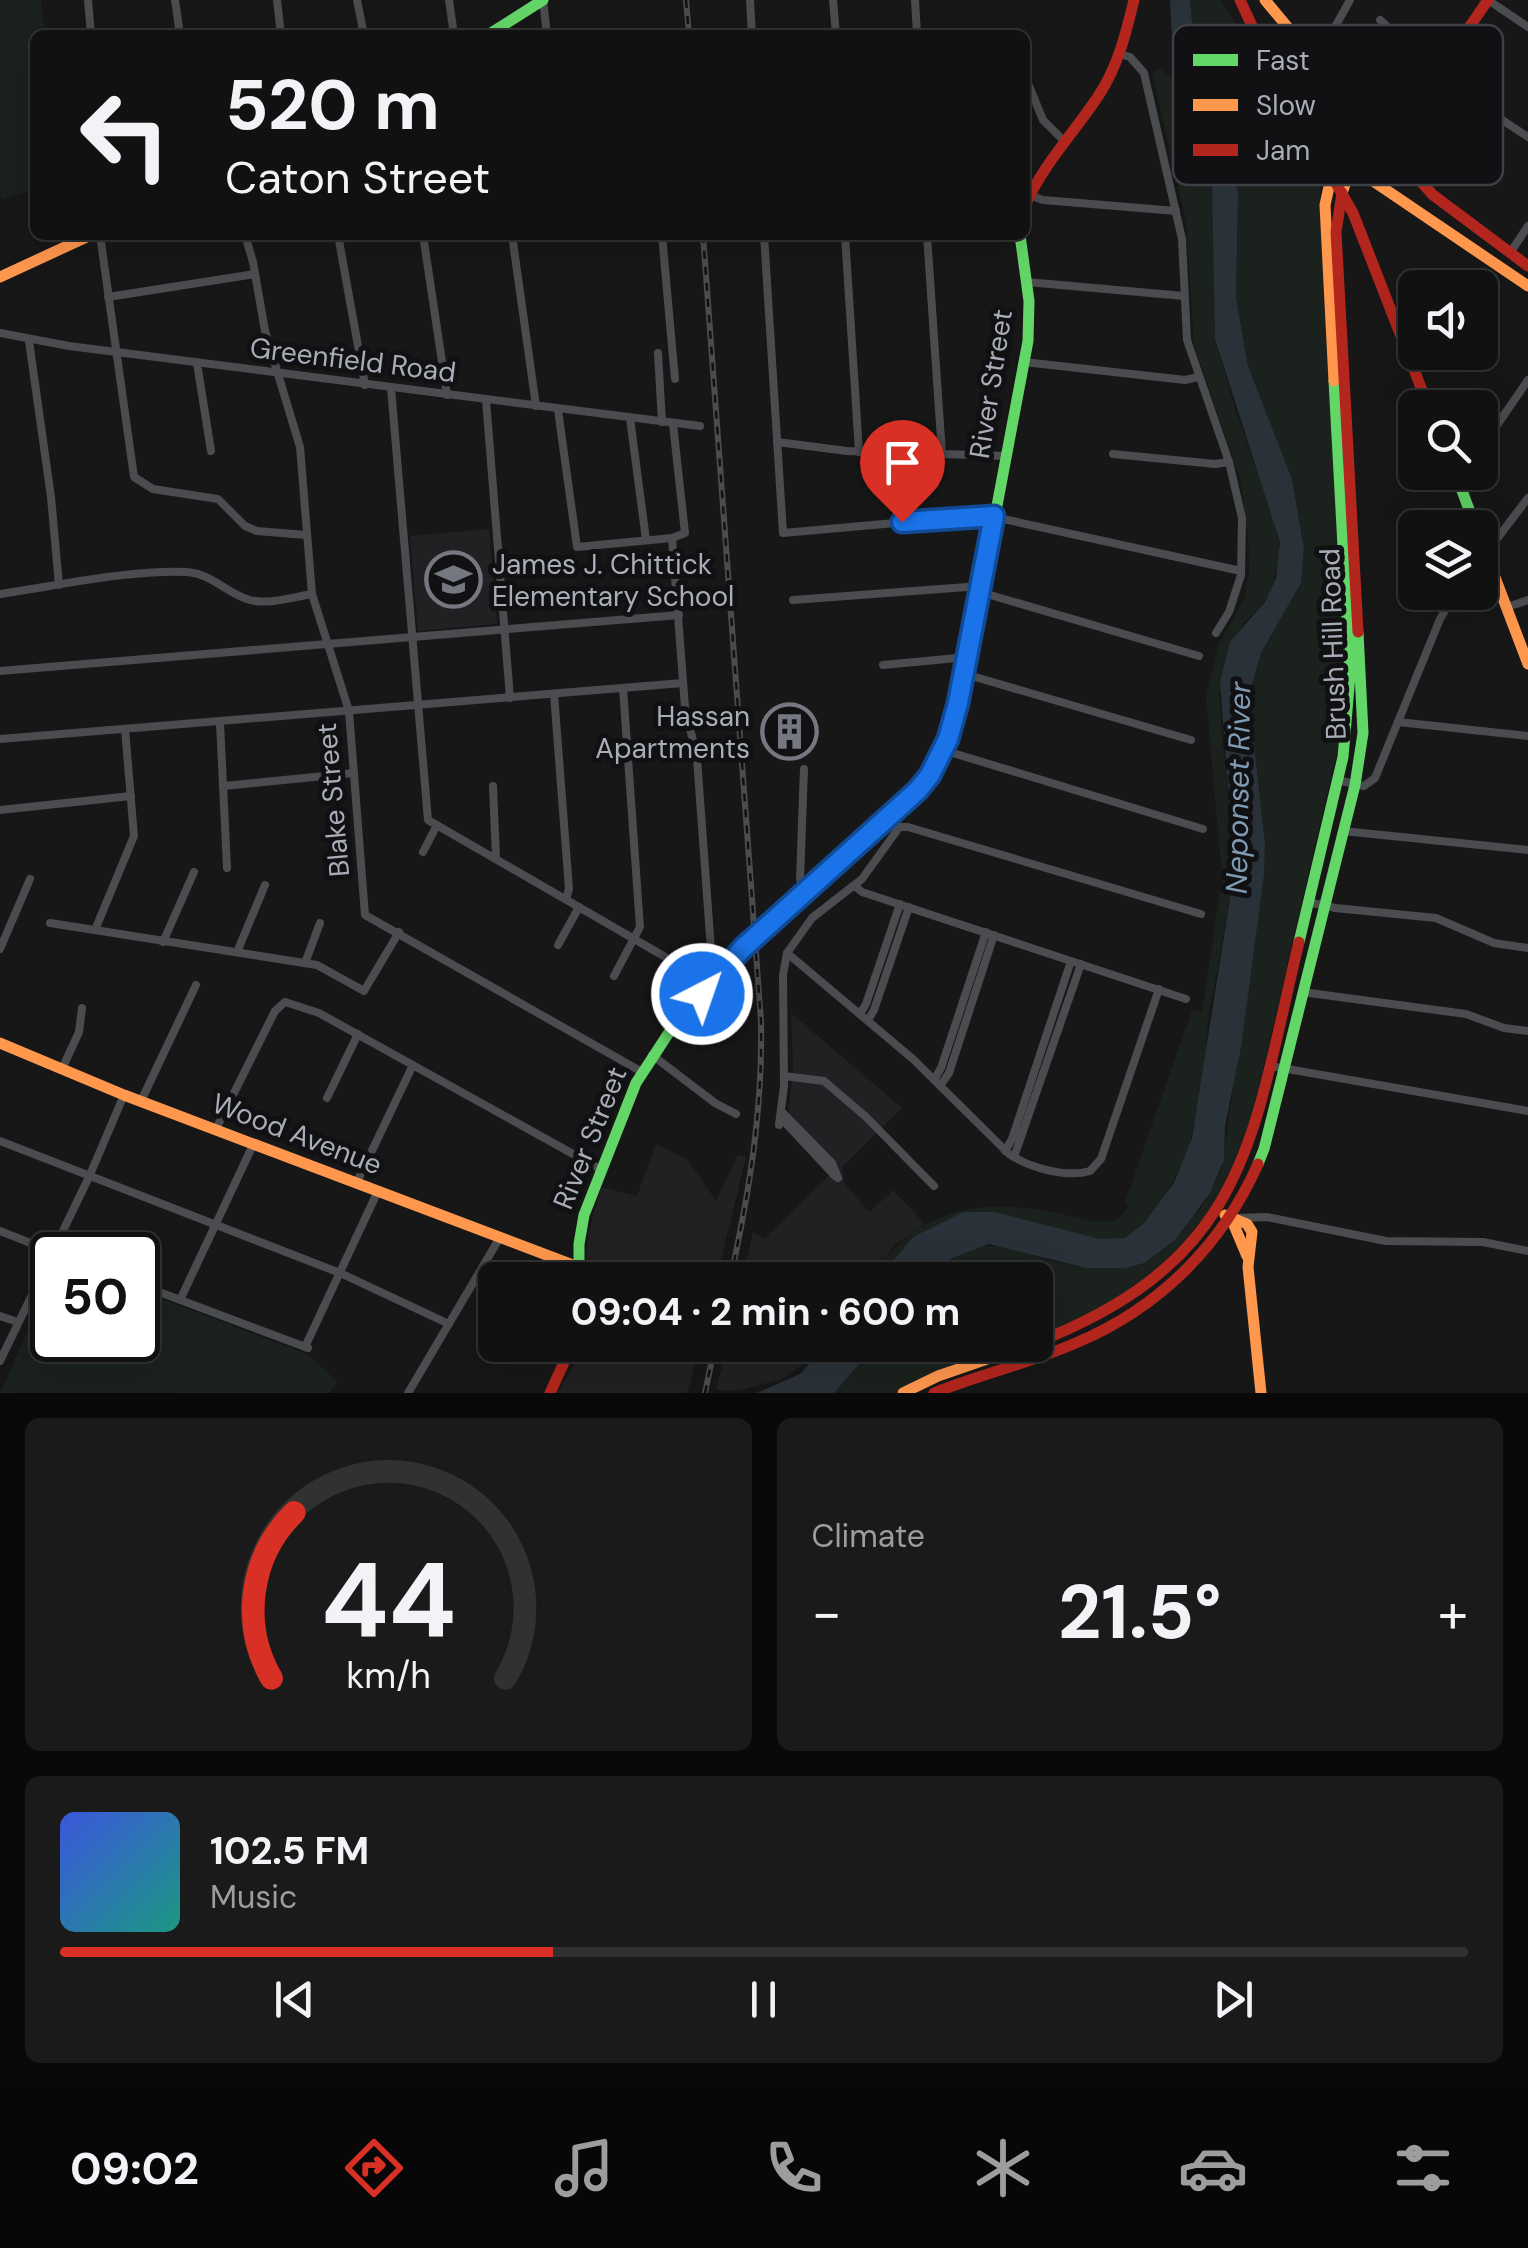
<!DOCTYPE html>
<meta charset="utf-8">
<style>
:root{--surface:#111;--page:#1a1a1a;--text:#f1f3f6;--muted:#9c9d9f;--line:#303131;--accent:#d93025}
body{margin:0;font-family:"DM Sans",sans-serif;background:var(--page);color:var(--text);height:100vh;display:flex;flex-direction:column;font-size:38px;white-space:nowrap}
*{box-sizing:border-box;margin:0}
p{font-size:32px;color:var(--muted)}
.icon{flex:none;width:55px;height:55px;fill:none;stroke:currentColor;stroke-width:2;stroke-linecap:round;stroke-linejoin:round}
.map{position:relative;height:1393px;overflow:hidden}
.drawer{display:flex;flex-direction:column;gap:25px;padding:25px;background:#090909;flex:1}
.drawer>*{flex:none}
.top-card{position:absolute;left:30px;top:30px;width:1000px;height:210px;border-radius:15px;box-shadow:0 10px 40px #0002,0 0 0 2px var(--line);background:#111;color:var(--text);overflow:hidden}
.buttons{position:absolute;left:1398px;top:270px;display:grid;gap:20px}
.buttons a{display:grid;place-items:center;width:100px;height:100px;border-radius:15px;background:var(--surface);box-shadow:0 10px 40px #0002,0 0 0 2px var(--line);font-size:50px}
.speed{position:absolute;left:30px;top:1232px;display:flex;gap:20px;font-size:50px;font-weight:700;text-align:center}
.speed>*{display:grid;place-content:center;width:130px;height:130px;border-radius:50%;background:var(--surface);box-shadow:0 10px 40px #0002,0 0 0 2px var(--line);line-height:1}
.speed .limit{border:5px solid #111;border-radius:15px;background:#fff;color:#111}
.pin{position:absolute;display:grid;place-items:center;width:85px;height:85px;color:#fff;margin:-102px -42px;border-radius:50% 50% 50% 0;rotate:-45deg;box-shadow:0 0 10px #0007}
.pin .icon{rotate:45deg}
.me{position:absolute;width:110px;margin:-55px;rotate:41deg;stroke-linejoin:round;filter:drop-shadow(0 0 8px #0008)}
.turn{display:flex;align-items:center;gap:35px;height:210px;padding:0 30px;font-size:45px}
.turn .icon{width:130px;height:130px;stroke-width:2.5}
.turn b{display:block;font-size:70px;line-height:85px}
.big{font-size:75px;font-weight:700;line-height:1.1}
.drawer .card{flex:1;display:flex;flex-direction:column;justify-content:center;gap:15px;min-width:0;padding:0 35px;border-radius:15px;background:var(--page)}
.drawer .dial{align-items:center;gap:0}
.dial svg{height:260px;overflow:visible;fill:none;stroke:var(--line);stroke-width:7;stroke-linecap:round;text-anchor:middle}
.dial text{fill:var(--text);stroke:none}
.song{display:flex;align-items:center;gap:30px}
.cover{width:120px;height:120px;border-radius:15px;background:linear-gradient(135deg,hsl(230 70% 55%),hsl(170 70% 35%))}
.played{height:10px;border-radius:5px;background:linear-gradient(90deg,var(--accent) 35%,var(--line) 35%)}
.keys{display:flex;justify-content:space-around;direction:ltr}
.heat{display:flex;justify-content:space-between;align-items:center;font-size:55px;direction:ltr}
.drawer .tiles{flex:1;display:grid;gap:25px;grid-template-columns:1fr 1fr}
.card:last-child{grid-column:span 2}
.trip{position:absolute;left:478px;top:1262px;width:575px;height:100px;border-radius:15px;background:var(--surface);box-shadow:0 10px 40px #0002,0 0 0 2px var(--line);font-weight:700;line-height:100px;text-align:center}
.menu{display:flex;height:160px;justify-content:space-around;align-items:center;background:#070707;color:var(--muted)}
.menu .icon{width:70px;height:70px}
.menu .on{color:var(--accent)}
.menu b{font-size:45px;color:var(--text)}
.map>svg:first-child{display:block}
</style>
<div class="map">
<svg width="1528" height="1393" viewBox="0 0 1528 1393">
<rect width="100%" height="100%" fill="#171717"/>
<g fill="#212124">
<polygon points="489,529 497,624 418,631 410,536"/>
<polygon points="791,1013 902,1108 842,1167 844,1184 870,1212 893,1190 925,1224 895,1245 869,1280 742,1280 753,1232 765,1238 830,1175 787,1128 793,1068"/>
<polygon points="656,1144 688,1160 716,1201 738,1155 746,1157 716,1280 585,1280 588,1235 601,1187 637,1196"/>
<polygon points="578,1345 700,1345 688,1391 685,1393 557,1393 573,1367"/>
<polygon points="727,1345 820,1345 807,1362 782,1379 740,1390 716,1390"/>
</g>
<g fill="#1b211c">
<polygon points="0,0 41,0 45,35 35,35 35,189 3,200 0,196"/>
<path d="M1190 0H1221L1244 37 1270 106C1290 117 1315 159 1320 182L1344 679 1342 730 1247 1138C1208 1241 1137 1301 1035 1337V1280H929C983 1222 1007 1253 1070 1265 1088 1269 1107 1268 1125 1268L1201 1208 1221 1172 1264 875 1265 845 1250 705 1252 685 1261 653 1301 583 1304 549 1292 479 1248 366 1236 298 1238 193 1219 89 1207 58 1193 34Z"/>
<path d="M1159 68 1171 77 1185 73 1198 113 1214 202 1215 339 1235 409 1277 527 1280 556 1270 592 1259 609 1242 624 1219 694 1232 838V886L1208 1021 1206 1062 1188 1154 1166 1194 1144 1223 1125 1238 1100 1239 994 1212H963L913 1237 877 1280H869C917 1209 976 1196 1057 1213 1077 1217 1099 1226 1118 1219L1129 1207 1125 1202 1192 1010 1202 1012 1222 878 1206 697 1218 645 1244 599 1249 572 1248 535 1240 479 1194 345 1186 222 1152 73Z"/>
<polygon points="52,1276 52,1340 138,1340 138,1290 307,1354 338,1382 329,1393 0,1393"/>
<polygon points="876,1345 1010,1345 936,1371 892,1393 834,1393"/>
</g>
<g fill="#2a3239">
<polygon points="1170,0 1190,0 1193,34 1207,57 1219,89 1238,194 1236,298 1248,366 1292,479 1304,549 1301,583 1261,653 1252,685 1250,706 1265,845 1264,875 1241,1047 1225,1126 1224,1160 1210,1193 1175,1240 1144,1263 1125,1268 1086,1268 989,1244 952,1258 929,1280 877,1280 913,1237 963,1212 994,1212 1100,1239 1125,1238 1144,1223 1174,1183 1192,1138 1232,886 1232,838 1220,682 1230,642 1265,602 1276,578 1280,542 1215,339 1212,185 1198,113 1172,36"/>
<polygon points="826,1345 876,1345 834,1393 757,1393 800,1374"/>
</g>
<g fill="none" stroke-linecap="round" stroke-linejoin="round">
<g stroke="#4b4c50" stroke-width="8">
<polyline points="88,0 91,35"/>
<polyline points="175,0 180,35"/>
<polyline points="277,0 281,35"/>
<polyline points="357,0 364,35"/>
<polyline points="449,0 454,35"/>
<polyline points="543,0 547,35"/>
<polyline points="750,0 752,35"/>
<polyline points="833,0 836,35"/>
<polyline points="915,0 917,35"/>
<polyline points="1488,0 1528,27"/>
<polyline points="1380,20 1452,87 1528,137"/>
<polyline points="1119,54 1130,57 1144,73 1182,239 1187,340 1229,462 1242,518 1241,575 1229,612 1216,633"/>
<polyline points="1316,61 1350,0"/>
<polyline points="1025,76 1043,120 1064,141"/>
<polyline points="1029,195 1043,200 1176,211"/>
<polyline points="100,235 134,477 153,489 218,499 245,526 257,531 306,535"/>
<polyline points="245,235 253,262 265,331 300,447 312,594 349,711 365,915 642,1072"/>
<polyline points="338,235 365,385"/>
<polyline points="423,235 447,395"/>
<polyline points="512,235 536,406"/>
<polyline points="662,235 675,379"/>
<polyline points="764,235 783,533 985,515 1241,571"/>
<polyline points="845,235 859,452"/>
<polyline points="927,235 942,454"/>
<polyline points="1510,253 1528,226"/>
<polyline points="1027,282 1184,296"/>
<polyline points="108,297 255,274"/>
<polyline points="0,333 69,346 700,426"/>
<polyline points="29,341 51,497 59,585"/>
<polyline points="658,353 662,422"/>
<polyline points="1024,362 1185,380 1198,377"/>
<polyline points="197,363 211,451"/>
<polyline points="391,388 428,820 712,984"/>
<polyline points="486,400 510,698"/>
<polyline points="558,410 577,547 672,538 685,533 673,424"/>
<polyline points="630,418 646,540"/>
<polyline points="1480,439 1493,431 1528,380"/>
<polyline points="777,442 847,451 1005,456"/>
<polyline points="1113,454 1215,464 1229,462"/>
<polyline points="672,538 685,707 697,758 711,950 714,964 722,972"/>
<polyline points="1480,561 1528,498"/>
<polyline points="980,592 1199,656"/>
<path d="M0 594C55 586 133 569 187 572 213 574 227 594 250 600 269 605 294 597 312 594"/>
<polyline points="793,600 981,586"/>
<polyline points="1507,607 1528,600"/>
<polyline points="883,665 968,657"/>
<polyline points="0,671 679,615"/>
<polyline points="965,674 1191,740"/>
<polyline points="554,694 569,889 566,899"/>
<polyline points="1398,722 1528,736"/>
<polyline points="220,723 227,868"/>
<polyline points="0,739 683,683"/>
<polyline points="943,750 1203,829"/>
<polyline points="804,769 800,879 806,890"/>
<polyline points="1337,780 1364,786 1375,778 1440,619 1456,592"/>
<polyline points="224,786 354,773"/>
<polyline points="493,786 496,858"/>
<polyline points="0,810 131,796"/>
<polyline points="899,827 908,827 1201,914"/>
<polyline points="1343,831 1528,850"/>
<polyline points="423,852 437,825"/>
<polyline points="855,886 862,892 1186,999"/>
<polyline points="1308,902 1335,908 1436,918 1494,943 1528,948"/>
<polyline points="50,923 317,965 364,991 399,932"/>
<polyline points="95,930 134,836 125,729"/>
<polyline points="163,942 194,872"/>
<polyline points="558,945 579,907"/>
<polyline points="0,949 30,879"/>
<polyline points="237,952 265,885"/>
<path d="M787 953 913 1059 1009 1154C1030 1168 1066 1178 1090 1171L1101 1159 1159 989"/>
<polyline points="305,963 320,923"/>
<polyline points="614,976 640,927 623,688"/>
<polyline points="1302,992 1466,1014 1504,1028 1528,1031"/>
<polyline points="860,1014 866,1004 900,904"/>
<polyline points="868,1020 874,1010 909,907"/>
<polyline points="652,1055 715,1103 736,1114"/>
<polyline points="1270,1066 1528,1111"/>
<polyline points="62,1069 79,1032 82,1008"/>
<polyline points="784,1076 824,1081 865,1116 934,1186"/>
<polyline points="934,1080 941,1068 986,932"/>
<polyline points="940,1086 949,1073 994,935"/>
<polyline points="327,1098 358,1034"/>
<polyline points="141,1101 196,985"/>
<polyline points="781,1111 832,1163 838,1178"/>
<polyline points="780,1117 835,1176"/>
<polyline points="779,1125 784,1086 783,975 787,953 812,918 862,879 898,829 891,815"/>
<polyline points="216,1129 275,1011 285,1002 319,1013 600,1169"/>
<polyline points="0,1141 340,1273 449,1324"/>
<polyline points="1005,1151 1012,1139 1071,961"/>
<polyline points="1014,1157 1081,964"/>
<polyline points="356,1184 413,1065"/>
<polyline points="1235,1218 1267,1217 1386,1241 1483,1242 1528,1251"/>
<polyline points="0,1231 61,1255"/>
<polyline points="138,1284 308,1348"/>
<polyline points="180,1300 253,1145"/>
<polyline points="0,1316 18,1322"/>
<polyline points="305,1347 377,1193"/>
<polyline points="0,1361 89,1177 124,1095"/>
<polyline points="408,1393 499,1239"/>
</g>
<g stroke="#63d668" stroke-width="11">
<polyline points="488,35 543,0"/>
<polyline points="1455,472 1476,528"/>
<polyline points="996,511 1028,341 1029,301 1020,235"/>
<polyline points="1299,942 1343,757 1350,675 1334,381"/>
<polyline points="1258,1164 1264,1149 1355,785 1363,733 1358,632"/>
<polyline points="579,1280 579,1244 584,1215 636,1083 668,1034 749,943"/>
</g>
<g stroke="#ff974d" stroke-width="11">
<polyline points="1265,0 1359,113 1359,144 1342,193"/>
<polyline points="1269,63 1291,63 1300,42"/>
<polyline points="1311,130 1342,160 1528,286"/>
<polyline points="1332,173 1325,205 1334,381"/>
<polyline points="0,277 91,235"/>
<polyline points="1480,538 1528,664"/>
<polyline points="768,926 919,790 943,750 965,674 996,511"/>
<polyline points="0,1043 124,1095 578,1267"/>
<polyline points="1225,1215 1247,1224 1252,1232 1248,1267 1261,1393"/>
<polyline points="1231,1218 1247,1256"/>
<polyline points="903,1393 938,1376 1028,1345"/>
</g>
<g stroke="#b3261e" stroke-width="11">
<polyline points="1240,0 1280,86 1353,213 1429,408"/>
<polyline points="1292,109 1304,82 1316,77 1330,78"/>
<polyline points="1359,113 1433,195 1528,266"/>
<polyline points="1376,133 1453,51 1488,0"/>
<polyline points="1342,193 1336,232 1358,632"/>
<path d="M1025 206C1043 164 1074 133 1099 95 1118 66 1126 33 1134 0"/>
<path d="M1035 1343C1249 1259 1251 1142 1299 942"/>
<polyline points="550,1393 572,1345"/>
<path d="M934 1393C981 1374 1031 1363 1078 1342 1160 1307 1222 1245 1258 1164"/>
</g>
<defs>
<g id="rail">
<polyline points="686,0 689,35"/>
<path d="M703 235 761 1021C763 1110 749 1194 730 1280"/>
<polyline points="705,1393 715,1345"/>
</g>
</defs>
<use href="#rail" stroke="#4b4c4f" stroke-width="6"/>
<use href="#rail" stroke="#111113" stroke-width="2.5" stroke-dasharray="8" stroke-linecap="butt"/>
<polyline stroke="#ff974d" stroke-width="11" points="749,943 768,926"/>
</g>
<g fill="none" stroke-linecap="round" stroke-linejoin="round">
<defs>
<polyline id="route" points="702,994 743,948 918,790 930,775 948,739 958,703 994,516 902,522"/>
</defs>
<use href="#route" stroke="#114b97" stroke-width="25"/>
<use href="#route" stroke="#1a73e8" stroke-width="18"/>
</g>
<defs>
<symbol id="school-ring" viewBox="-11 -11 22 22"><circle r="9.5" fill="#111113" stroke="#757880" stroke-width="1.5"/><path d="M0-5L7-2L0 1L-7-2ZM-4 1L0 2.5L4 1V4Q0 6-4 4Z" fill="#757880"/></symbol>
<symbol id="building-ring" viewBox="-11 -11 22 22"><circle r="9.5" fill="#111113" stroke="#757880" stroke-width="1.5"/><path d="M-4-6H4V6H1V3H-1V6H-4ZM-2.5-4.3h1.7v1.8h-1.7ZM.8-4.3h1.7v1.8H.8ZM-2.5-1h1.7V.8h-1.7ZM.8-1h1.7V.8H.8Z" fill="#757880"/></symbol>
</defs>
<g fill-rule="evenodd">
<use href="#school-ring" x="422" y="548" width="63" height="63"/>
<use href="#building-ring" x="758" y="700" width="63" height="63"/>
</g>
<g text-anchor="middle" dominant-baseline="central" stroke-width="10" stroke-linejoin="round" paint-order="stroke">
<g font-size="28" fill="#a8adb8" stroke="#111113">
<text transform="translate(353 360) rotate(7)">Greenfield Road</text>
<text transform="translate(991 384) rotate(-81)">River Street</text>
<text transform="translate(1333 644) rotate(-92)">Brush Hill Road</text>
<text transform="translate(333 800) rotate(-95)">Blake Street</text>
<text transform="translate(297 1134) rotate(21)">Wood Avenue</text>
<text transform="translate(590 1138) rotate(-68)">River Street</text>
</g>
<g font-size="28" fill="#a8adb8" stroke="#111113" text-anchor="start">
<text x="492" y="564">James J. Chittick<tspan x="492" dy="32">Elementary School</tspan></text>
<text x="750" y="716" text-anchor="end">Hassan<tspan x="750" dy="32">Apartments</tspan></text>
</g>
<g font-size="30" font-style="italic" fill="#7f9bb3" stroke="#111113">
<text transform="translate(1238 788) rotate(-89)">Neponset River</text>
</g>
</g>
<rect x="1173" y="25" width="330" height="160" rx="15" fill="#111113" stroke="#3e4045" stroke-width="2.5"/>
<rect x="1193" y="54" width="45" height="12" fill="#63d668"/>
<rect x="1193" y="99" width="45" height="12" fill="#ff974d"/>
<rect x="1193" y="144" width="45" height="12" fill="#b3261e"/>
<g font-size="28" fill="#a8adb8">
<text x="1256" y="70">Fast</text>
<text x="1256" y="115">Slow</text>
<text x="1256" y="160">Jam</text>
</g>
</svg>
<div class="buttons">
<a><svg class="icon" aria-label="sound" viewBox="0 0 24 24"><path d="M4 9h4l5-4v14l-5-4H4zM17 9q2 3 0 6"/></svg></a>
<a><svg class="icon" aria-label="search" viewBox="0 0 24 24"><circle cx="10" cy="10" r="6"/><path d="M15 15l6 6"/></svg></a>
<a><svg class="icon" aria-label="layers" viewBox="0 0 24 24"><path d="M12 4l9 5-9 5-9-5zM3 14l9 5 9-5"/></svg></a>
</div>
<div class="speed"><div class="limit">50</div></div>
<div class="pin" style="left:902px;top:522px;background:#d93025"><svg class="icon" aria-label="arrive" viewBox="0 0 24 24"><path d="M6 21V4h12l-3 4 3 4H6"/></svg></div>
<svg class="me" style="left:702px;top:994px" viewBox="-20 -20 40 40"><circle r="17" fill="#1a73e8" stroke="#fff" stroke-width="3"/><path d="M0-11L8 9 0 5-8 9z" fill="#fff"/></svg>
<div class="trip">09:04 · 2 min · 600 m</div>
<div class="top-card">
<div class="turn"><svg class="icon" aria-label="left" viewBox="0 0 24 24"><path d="M17 20v-9H6M10 6l-5 5 5 5"/></svg><div><b>520 m</b>Caton Street</div></div>
</div>
</div>
<section class="drawer">
<div class="tiles">
<div class="card dial"><svg viewBox="0 0 100 80">
<path d="M14 69A42 42 0 1 1 86 69"/>
<path d="M14 69A42 42 0 0 1 21 18" stroke="#d93025"/>
<text x="50" y="56" font-size="32" font-weight="700">44</text>
<text x="50" y="72" font-size="11">km/h</text>
</svg></div>
<div class="card"><p>Climate</p>
<div class="heat"><a>−</a><b class="big">21.5°</b><a>+</a></div>
</div>
<div class="card">
<div class="song"><i class="cover"></i><div><b>102.5 FM</b><p>Music</p></div></div>
<div class="played"></div>
<div class="keys"><svg class="icon" aria-label="previous" viewBox="0 0 24 24"><path d="M18 5L8 12l10 7zM5 5v14"/></svg><svg class="icon" aria-label="pause" viewBox="0 0 24 24"><path d="M8 5v14M16 5v14"/></svg><svg class="icon" aria-label="next" viewBox="0 0 24 24"><path d="M6 5l10 7-10 7zM19 5v14"/></svg></div>
</div>
</div>
</section>
<nav class="menu">
<b>09:02</b>
<svg class="icon on" aria-label="directions" viewBox="0 0 24 24"><path d="M12 3l9 9-9 9-9-9zM9 14v-3h6M13 9l2 2-2 2"/></svg>
<svg class="icon" aria-label="music" viewBox="0 0 24 24"><path d="M9 18V5l10-2v13"/><circle cx="6" cy="18" r="3"/><circle cx="16" cy="16" r="3"/></svg>
<svg class="icon" aria-label="phone" viewBox="0 0 24 24"><path d="M5 4h4l2 5-3 2q2 4 5 5l2-3 5 2v4C11 20 4 13 5 4z"/></svg>
<svg class="icon" aria-label="climate" viewBox="0 0 24 24"><path d="M12 3v18M4 7l16 10M4 17L20 7"/></svg>
<svg class="icon" aria-label="car" viewBox="0 0 24 24"><path d="M5 17H2v-5l4-1 3-4h7l3 4 3 1v5h-3M9 17h6M6 11h13"/><circle cx="7" cy="17" r="2"/><circle cx="17" cy="17" r="2"/></svg>
<svg class="icon" aria-label="filters" viewBox="0 0 24 24"><path d="M4 7h16M4 17h16"/><circle cx="9" cy="7" r="2"/><circle cx="15" cy="17" r="2"/></svg>
</nav>
